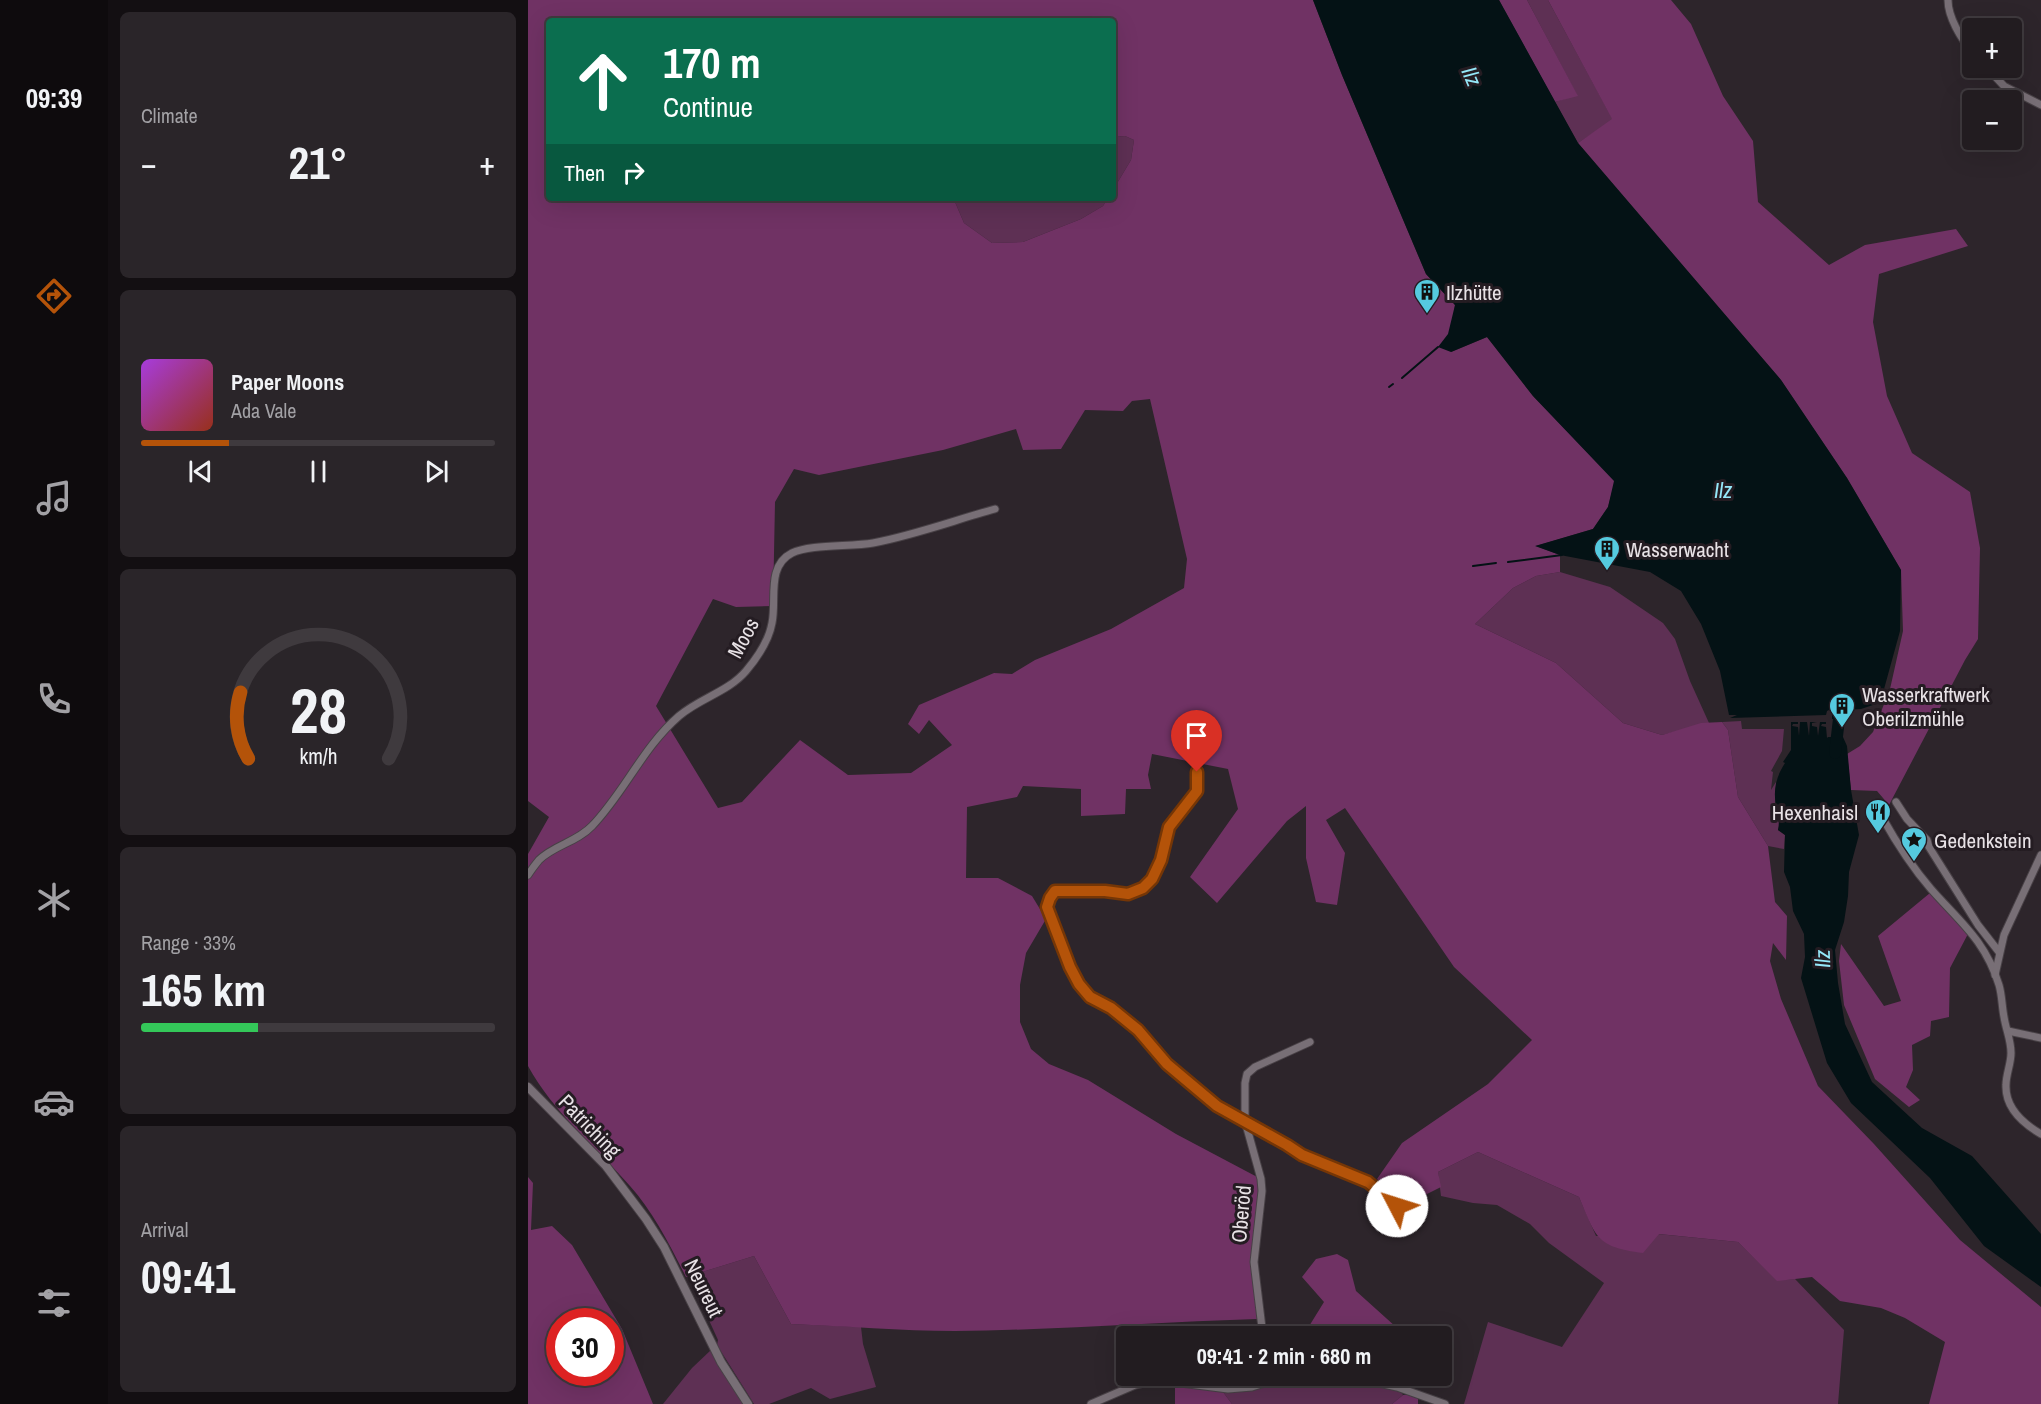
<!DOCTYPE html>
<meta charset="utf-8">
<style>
:root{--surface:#221c20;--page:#2a2529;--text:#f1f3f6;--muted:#a2a1a5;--line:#3f3a3e;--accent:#b45309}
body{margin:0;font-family:"Archivo Narrow",sans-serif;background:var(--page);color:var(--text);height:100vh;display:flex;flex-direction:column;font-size:22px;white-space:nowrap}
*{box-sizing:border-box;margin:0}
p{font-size:20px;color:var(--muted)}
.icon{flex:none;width:33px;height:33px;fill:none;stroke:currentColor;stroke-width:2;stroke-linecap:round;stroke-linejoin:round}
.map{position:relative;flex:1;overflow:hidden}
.sheet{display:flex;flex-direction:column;gap:12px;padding:12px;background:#130f12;width:420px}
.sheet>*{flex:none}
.hud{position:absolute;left:18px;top:18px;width:570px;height:183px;border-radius:6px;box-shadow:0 6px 24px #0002,0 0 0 2px var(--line);background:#0b6e4f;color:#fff;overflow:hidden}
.controls{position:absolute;left:1434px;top:18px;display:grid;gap:12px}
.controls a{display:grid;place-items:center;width:60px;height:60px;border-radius:6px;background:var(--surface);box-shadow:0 6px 24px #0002,0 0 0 2px var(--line);font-size:30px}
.speed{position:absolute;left:18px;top:1308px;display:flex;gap:12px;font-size:30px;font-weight:700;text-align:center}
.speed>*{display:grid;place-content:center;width:78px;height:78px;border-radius:50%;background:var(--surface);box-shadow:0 6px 24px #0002,0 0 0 2px var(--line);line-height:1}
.speed .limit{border:9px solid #d22;background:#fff;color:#111}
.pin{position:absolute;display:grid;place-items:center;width:51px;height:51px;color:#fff;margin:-62px -26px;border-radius:50% 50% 50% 0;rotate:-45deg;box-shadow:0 0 6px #0007}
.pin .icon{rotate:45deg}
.me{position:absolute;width:66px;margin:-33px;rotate:310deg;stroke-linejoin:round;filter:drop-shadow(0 0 4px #0008)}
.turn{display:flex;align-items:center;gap:21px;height:126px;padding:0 18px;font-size:27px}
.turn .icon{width:78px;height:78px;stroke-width:2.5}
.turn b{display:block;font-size:42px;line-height:51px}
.then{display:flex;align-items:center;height:57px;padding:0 18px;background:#0003;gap:12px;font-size:22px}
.big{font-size:45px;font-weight:700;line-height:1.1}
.sheet .tile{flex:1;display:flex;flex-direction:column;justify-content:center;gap:9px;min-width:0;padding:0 21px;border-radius:9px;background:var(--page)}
.sheet .dial{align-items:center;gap:0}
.dial svg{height:156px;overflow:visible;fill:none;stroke:var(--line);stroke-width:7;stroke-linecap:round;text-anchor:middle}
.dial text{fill:var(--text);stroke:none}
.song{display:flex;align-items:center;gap:18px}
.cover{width:72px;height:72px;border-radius:9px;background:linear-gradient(135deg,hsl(280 70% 55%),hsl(10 70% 35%))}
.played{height:6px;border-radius:3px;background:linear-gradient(90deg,var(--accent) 25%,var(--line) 25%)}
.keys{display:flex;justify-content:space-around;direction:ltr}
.heat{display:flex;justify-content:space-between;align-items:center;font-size:33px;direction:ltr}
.charge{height:9px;border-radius:4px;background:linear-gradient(90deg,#34c759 33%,var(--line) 0)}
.trip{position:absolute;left:588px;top:1326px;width:336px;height:60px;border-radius:6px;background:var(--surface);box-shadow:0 6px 24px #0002,0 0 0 2px var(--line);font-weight:700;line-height:60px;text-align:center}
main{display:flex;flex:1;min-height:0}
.dock{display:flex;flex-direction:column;width:108px;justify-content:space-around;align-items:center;background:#0e0b0d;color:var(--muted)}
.dock .icon{width:42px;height:42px}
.dock .current{color:var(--accent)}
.dock b{font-size:27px;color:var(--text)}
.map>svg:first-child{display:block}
</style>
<main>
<nav class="dock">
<b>09:39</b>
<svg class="icon current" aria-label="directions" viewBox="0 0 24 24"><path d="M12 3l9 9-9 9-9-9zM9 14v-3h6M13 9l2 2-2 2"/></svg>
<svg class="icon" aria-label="music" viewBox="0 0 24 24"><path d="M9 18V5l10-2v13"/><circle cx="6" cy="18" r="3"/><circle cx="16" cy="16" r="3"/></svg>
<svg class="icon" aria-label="phone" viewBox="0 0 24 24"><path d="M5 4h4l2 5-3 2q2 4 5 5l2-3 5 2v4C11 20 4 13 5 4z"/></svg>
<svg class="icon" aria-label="climate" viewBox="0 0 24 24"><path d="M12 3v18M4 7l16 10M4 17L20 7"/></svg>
<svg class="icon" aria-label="car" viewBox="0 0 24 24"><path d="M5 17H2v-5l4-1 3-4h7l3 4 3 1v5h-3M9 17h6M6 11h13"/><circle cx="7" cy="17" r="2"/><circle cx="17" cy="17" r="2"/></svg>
<svg class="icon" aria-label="filters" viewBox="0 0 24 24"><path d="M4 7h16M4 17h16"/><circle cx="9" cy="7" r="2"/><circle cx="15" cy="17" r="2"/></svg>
</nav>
<section class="sheet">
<div class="tile"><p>Climate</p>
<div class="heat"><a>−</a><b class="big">21°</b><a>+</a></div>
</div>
<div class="tile">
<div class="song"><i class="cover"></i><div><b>Paper Moons</b><p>Ada Vale</p></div></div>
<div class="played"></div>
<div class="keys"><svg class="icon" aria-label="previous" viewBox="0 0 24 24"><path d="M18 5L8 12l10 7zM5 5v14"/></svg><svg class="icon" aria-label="pause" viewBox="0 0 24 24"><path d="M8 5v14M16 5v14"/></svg><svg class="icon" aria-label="next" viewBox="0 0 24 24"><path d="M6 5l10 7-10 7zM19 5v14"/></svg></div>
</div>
<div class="tile dial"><svg viewBox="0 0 100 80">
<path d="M14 69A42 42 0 1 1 86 69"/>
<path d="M14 69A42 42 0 0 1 10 35" stroke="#b45309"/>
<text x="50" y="56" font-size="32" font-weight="700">28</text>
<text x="50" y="72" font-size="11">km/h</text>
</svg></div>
<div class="tile"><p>Range · 33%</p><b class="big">165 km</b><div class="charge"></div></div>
<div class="tile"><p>Arrival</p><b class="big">09:41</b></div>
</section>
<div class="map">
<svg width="1513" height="1404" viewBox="0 0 1513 1404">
<rect width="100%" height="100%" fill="#2d252b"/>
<g fill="#5e3054">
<polygon points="999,0 1020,0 1085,120 1050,143 1027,102 1049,95"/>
<polygon points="597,136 606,140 603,160 585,190 585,137"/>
<polygon points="429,198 580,198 575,206 553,219 495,242 464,243 436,223 427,202"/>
<polygon points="1032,572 1082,587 1135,623 1147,639 1162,681 1181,723 1134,735 1095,723 1028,663 947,624 985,588 1008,576"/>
<polygon points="1213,721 1214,729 1256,729 1254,751 1243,771 1245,772 1243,790 1248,782 1247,803 1252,822 1250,830 1257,835 1256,849 1240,846 1210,797 1200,730 1194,722"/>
<polygon points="950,1152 1051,1197 1068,1236 1130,1234 1210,1242 1249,1280 1267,1279 1316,1330 1310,1404 936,1404 960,1322 1034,1347 1076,1283 1021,1243 1002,1224 969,1205 945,1203 913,1196 910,1172"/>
<polygon points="226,1256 263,1324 333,1327 335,1344 348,1387 302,1399 283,1388 241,1404 226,1404 189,1345 190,1340 161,1276"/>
<polygon points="183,1350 217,1404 135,1404 164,1368"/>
<polygon points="796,1377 869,1387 875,1395 864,1404 704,1404 695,1392"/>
</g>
<g fill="#703264" fill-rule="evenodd">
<path d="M0 0H785L814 75 898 274 927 305 923 352 959 337 1005 396 1087 481 1080 507 1065 529 1008 546 1032 555V572L1008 576 985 588 947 624 1028 663 1095 723 1134 735 1173 723 1194 722 1200 730 1210 797 1240 846 1247 902 1259 916 1258 960 1245 943 1242 961 1253 999 1290 1086 1346 1144 1432 1240 1513 1307V1404H1401L1417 1342 1377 1318 1353 1308 1312 1301 1284 1277 1249 1281 1210 1242 1131 1234 1115 1253C1068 1247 1068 1237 1051 1197L950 1152 910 1172 913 1187 877 1205 849 1179 874 1143 960 1084 1004 1040 926 967 817 808 798 820 817 853 809 905 788 902 778 858V806L759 821 689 903 662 877 710 809 700 769 624 754 620 775 623 789H598L597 814 553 816V789L495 786 489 797 439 807 438 878H470L504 896 518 919 498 953 492 985V1022L503 1049 521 1064 560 1080 648 1134 733 1179 726 1262 729 1319C629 1322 528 1330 427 1331 373 1331 317 1326 263 1324L226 1256 158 1277C143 1247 124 1210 102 1186 68 1147 25 1112 0 1066V854L21 817 0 801ZM21 21H585V137L597 136 606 140 603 160 585 190V198H580L575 206 553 219 495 242 464 243 436 223 427 202 429 198H21ZM622 399 659 559 656 588 583 629 507 660 484 674 466 673 391 705 380 724 391 734 401 720 424 745 383 773 320 775 272 740 214 802 190 808 128 706 185 599 208 607 245 606 247 502 266 469 291 475 415 450 488 429 495 450 533 449 557 410 595 411 604 401Z"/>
<polygon points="971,0 999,0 1050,96 1027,102"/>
<polygon points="1020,0 1143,0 1163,24 1195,96 1225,141 1230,202 1301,265 1337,245 1428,229 1440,246 1351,274 1345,322 1359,396 1384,453 1442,492 1452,548 1450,639 1437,660 1361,805 1349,791 1323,790 1319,754 1332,746 1345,732 1362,689 1375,631 1373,570 1319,478 1253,380 1050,143 1084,119"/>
<polygon points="1402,893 1441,932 1422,968 1421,1017 1403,1021 1402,1036 1384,1045 1385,1070 1378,1087 1392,1100 1381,1107 1347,1079 1316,1005 1311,961 1313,944 1356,1006 1373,1001 1350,936"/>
<path d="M0 1177 5 1183 3 1230 24 1226 44 1245 94 1329 125 1404H0ZM32 1322H82V1372H32Z"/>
<polygon points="809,1254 820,1260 828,1291 868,1327 861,1336 775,1336 796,1302 774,1277 788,1259"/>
<polygon points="647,1384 695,1392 704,1404 647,1404"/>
<polygon points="875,1395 890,1395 890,1404 864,1404"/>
</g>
<g fill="#041215">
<polygon points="785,0 971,0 1050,143 1253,380 1319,478 1373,570 1372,631 1353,700 1348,704 1333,709 1317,710 1315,719 1304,719 1304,712 1301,710 1299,711 1298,715 1202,718 1209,715 1201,715 1192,671 1173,624 1153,591 1122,572 1032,555 1007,546 1065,529 1080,507 1086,481 1005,396 959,337 923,352 910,347 920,334 927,305 898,274 814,75"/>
<path d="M1263 722H1270V724H1265L1264 726 1270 727 1271 736 1272 722H1279L1281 736 1282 722H1289L1284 723V726L1289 727 1290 736 1292 722H1298V724H1294L1293 726 1298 727 1299 738 1300 737H1315L1319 746 1323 790 1331 835 1321 872 1320 896 1316 922 1307 950 1310 983 1317 1024 1344 1082 1394 1128 1444 1156 1513 1234V1287L1456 1246 1402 1178 1323 1103 1299 1063 1273 978 1277 957 1276 934 1265 911 1262 887 1256 872 1257 835 1250 830C1252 821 1250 815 1248 806 1245 790 1248 777 1257 763L1255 762 1263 750Z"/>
</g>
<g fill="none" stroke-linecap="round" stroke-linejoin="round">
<g stroke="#041215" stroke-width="2">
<polyline points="874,378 910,347"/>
<polyline points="861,387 865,384"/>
<polyline points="980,562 1034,555"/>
<polyline points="945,566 968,563"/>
</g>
<polyline stroke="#041215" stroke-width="12" points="1307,753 1311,719 1308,705"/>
<defs>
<g id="minor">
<path d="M1420 0C1420 17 1433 39 1444 51"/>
<polyline points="1459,68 1476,86 1513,105"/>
<polyline points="669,772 669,791 641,827 633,860 624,879 615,888 600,894 577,891 527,892 522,898 519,907 542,967 551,984 562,997 583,1008 610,1030 639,1064 689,1106 759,1145 774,1155 840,1182 869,1206 877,1217 878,1226 875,1233"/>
<polyline points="1368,802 1379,819 1399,840 1401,847 1450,925 1471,952"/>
<path d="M1354 817C1368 842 1384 867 1403 889 1432 922 1457 940 1471 985 1474 995 1474 1007 1476 1017 1478 1030 1483 1040 1483 1053 1483 1064 1478 1074 1478 1085 1477 1108 1494 1123 1513 1134"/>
<path d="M0 875C3 870 7 865 11 860 26 845 49 842 64 826 96 793 115 747 151 716 172 698 200 692 218 671 229 658 241 640 244 623 249 600 238 566 264 553 282 544 323 547 345 543 387 535 427 520 467 509"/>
<polyline points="1467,975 1476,935 1513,855"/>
<polyline points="1480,1031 1513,1038"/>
<polyline points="735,1336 726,1262 734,1191 733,1179 717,1121 717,1083 719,1074 727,1067 782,1042"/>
<polyline points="740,1376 740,1382 776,1378 828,1378 869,1387 917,1404"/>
<polyline points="563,1404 607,1385 629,1380 700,1389 724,1387 740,1382"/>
</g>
<polyline id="tertiary" points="0,1087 78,1166 118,1219 136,1247 193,1362 220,1404"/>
</defs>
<use href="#minor" stroke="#484146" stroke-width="9"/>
<use href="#tertiary" stroke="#484146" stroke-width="10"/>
<use href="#minor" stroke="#786f76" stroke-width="7"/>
<use href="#tertiary" stroke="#786f76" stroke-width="8"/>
</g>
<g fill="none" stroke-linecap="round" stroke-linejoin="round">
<defs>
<polyline id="route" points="669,772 669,791 641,827 633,860 624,879 615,888 600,894 577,891 527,891 522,898 519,907 542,967 551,984 562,997 583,1008 610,1030 639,1064 689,1106 759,1145 774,1155 840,1182 869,1206"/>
</defs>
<use href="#route" stroke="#753606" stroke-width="15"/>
<use href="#route" stroke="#b45309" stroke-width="10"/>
</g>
<defs>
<symbol id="building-pin" viewBox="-11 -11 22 30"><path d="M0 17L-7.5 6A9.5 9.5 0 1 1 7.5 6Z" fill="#55cadf" stroke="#241c22"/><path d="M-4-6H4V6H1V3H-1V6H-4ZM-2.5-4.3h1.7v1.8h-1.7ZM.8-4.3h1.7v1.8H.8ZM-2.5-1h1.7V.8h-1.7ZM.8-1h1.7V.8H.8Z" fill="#111"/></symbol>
<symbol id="restaurant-pin" viewBox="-11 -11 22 30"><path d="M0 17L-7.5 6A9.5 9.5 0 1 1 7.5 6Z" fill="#55cadf" stroke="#241c22"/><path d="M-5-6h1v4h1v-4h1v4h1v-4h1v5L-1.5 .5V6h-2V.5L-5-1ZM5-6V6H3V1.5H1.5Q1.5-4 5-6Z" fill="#111"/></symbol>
<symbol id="sight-pin" viewBox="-11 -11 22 30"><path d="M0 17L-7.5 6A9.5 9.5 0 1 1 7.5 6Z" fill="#55cadf" stroke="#241c22"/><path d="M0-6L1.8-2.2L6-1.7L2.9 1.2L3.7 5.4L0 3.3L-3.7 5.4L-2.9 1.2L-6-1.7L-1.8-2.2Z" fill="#111"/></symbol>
</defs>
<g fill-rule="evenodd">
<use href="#building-pin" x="884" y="277" width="30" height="40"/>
<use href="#building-pin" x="1064" y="534" width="30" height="40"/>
<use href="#building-pin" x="1299" y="691" width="30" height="40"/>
<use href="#restaurant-pin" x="1335" y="797" width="30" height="40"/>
<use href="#sight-pin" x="1371" y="825" width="30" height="40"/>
</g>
<g text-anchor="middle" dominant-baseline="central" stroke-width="6" stroke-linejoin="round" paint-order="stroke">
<g font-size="21" fill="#e8e2e6" stroke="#241c22" text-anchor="start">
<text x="918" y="292">Ilzhütte</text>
<text x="1098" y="549">Wasserwacht</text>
<text x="1334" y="694">Wasserkraftwerk<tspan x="1334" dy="24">Oberilzmühle</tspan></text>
<text x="1330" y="812" text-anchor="end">Hexenhaisl</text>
<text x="1406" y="840">Gedenkstein</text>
</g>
<g font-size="21" fill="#e8e2e6" stroke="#241c22">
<text transform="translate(215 638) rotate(-62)">Moos</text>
<text transform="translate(62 1126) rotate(46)">Patriching</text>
<text transform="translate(713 1214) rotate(-85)">Oberöd</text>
<text transform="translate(176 1288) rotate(64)">Neureut</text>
</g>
<g font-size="22" font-style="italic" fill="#95e8f9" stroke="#241c22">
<text transform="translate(944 76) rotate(67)">Ilz</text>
<text x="1195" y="490">Ilz</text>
<text transform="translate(1294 959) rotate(-92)">Ilz</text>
</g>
</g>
</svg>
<div class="controls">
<a>+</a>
<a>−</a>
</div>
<div class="speed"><div class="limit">30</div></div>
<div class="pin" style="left:669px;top:772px;background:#d93025"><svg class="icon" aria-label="arrive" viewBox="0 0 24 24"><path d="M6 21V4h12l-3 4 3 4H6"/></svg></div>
<svg class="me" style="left:869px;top:1206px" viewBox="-20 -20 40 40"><circle r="19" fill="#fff"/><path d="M0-13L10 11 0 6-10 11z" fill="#b45309"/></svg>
<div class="trip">09:41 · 2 min · 680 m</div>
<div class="hud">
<div class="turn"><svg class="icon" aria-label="ahead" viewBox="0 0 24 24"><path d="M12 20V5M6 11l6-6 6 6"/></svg><div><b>170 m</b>Continue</div></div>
<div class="then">Then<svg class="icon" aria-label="right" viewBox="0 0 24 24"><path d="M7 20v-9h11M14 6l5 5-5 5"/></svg></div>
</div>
</div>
</main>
